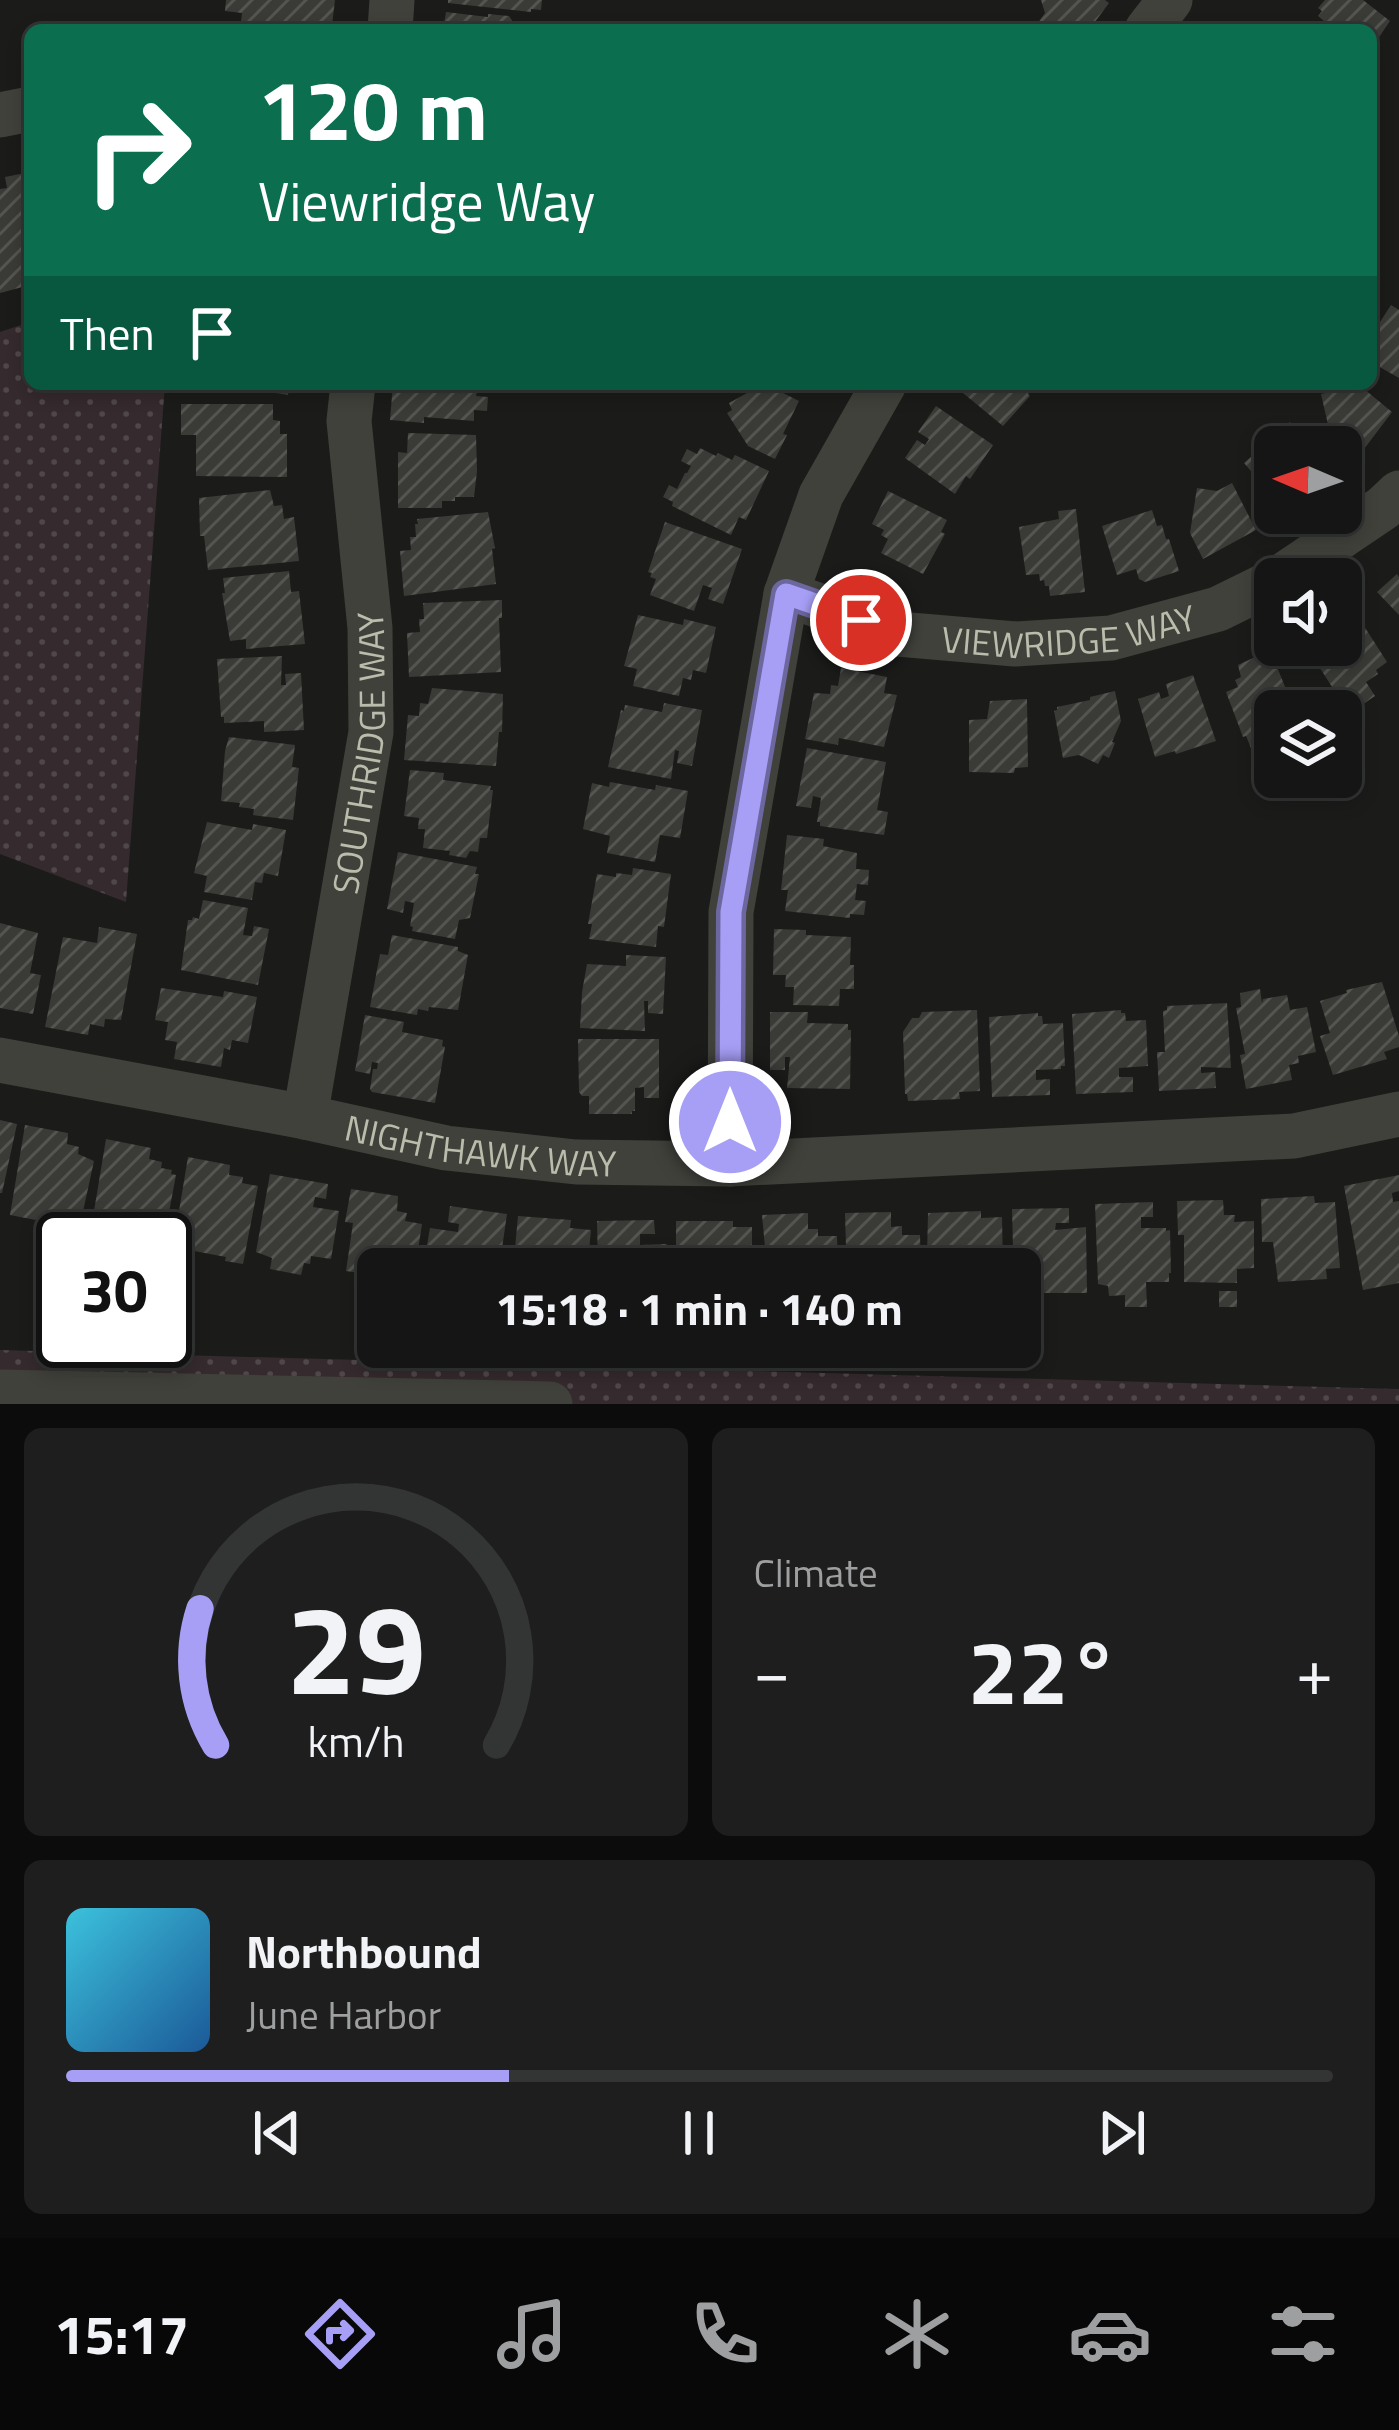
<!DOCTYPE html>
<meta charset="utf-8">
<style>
:root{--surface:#141514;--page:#1d1e1d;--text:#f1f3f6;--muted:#9d9fa0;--line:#333434;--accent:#a79ff6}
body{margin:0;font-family:"Titillium Web",sans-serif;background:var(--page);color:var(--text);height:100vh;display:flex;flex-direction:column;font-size:45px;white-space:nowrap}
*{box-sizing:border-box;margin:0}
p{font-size:39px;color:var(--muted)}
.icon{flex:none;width:66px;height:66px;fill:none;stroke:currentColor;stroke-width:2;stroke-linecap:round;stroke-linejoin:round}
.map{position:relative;height:1404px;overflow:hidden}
.side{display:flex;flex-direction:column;gap:24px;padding:24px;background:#0b0c0b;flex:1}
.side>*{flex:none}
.hud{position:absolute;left:24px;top:24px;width:1353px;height:366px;border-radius:18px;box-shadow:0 6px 18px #0003,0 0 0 3px var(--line);background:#0b6e4f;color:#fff;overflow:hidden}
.needle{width:78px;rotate:272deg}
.fabs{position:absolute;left:1254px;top:426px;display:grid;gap:24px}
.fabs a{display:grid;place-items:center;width:108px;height:108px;border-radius:18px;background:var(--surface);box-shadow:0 6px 18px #0003,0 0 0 3px var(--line);font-size:60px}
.speed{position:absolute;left:36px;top:1212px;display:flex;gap:24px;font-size:60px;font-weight:700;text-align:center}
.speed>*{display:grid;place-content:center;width:156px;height:156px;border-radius:50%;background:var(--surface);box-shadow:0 6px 18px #0003,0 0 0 3px var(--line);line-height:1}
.speed .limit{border:6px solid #111;border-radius:18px;background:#fff;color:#111}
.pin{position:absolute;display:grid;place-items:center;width:102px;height:102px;color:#fff;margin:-51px;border:6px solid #fff;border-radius:50%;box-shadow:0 3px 12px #0007}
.me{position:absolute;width:132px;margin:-66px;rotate:0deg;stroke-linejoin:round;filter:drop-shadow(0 0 9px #0008)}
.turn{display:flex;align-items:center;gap:42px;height:252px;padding:0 36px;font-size:54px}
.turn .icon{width:156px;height:156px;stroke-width:2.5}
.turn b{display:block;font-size:84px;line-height:102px}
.then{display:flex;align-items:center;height:114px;padding:0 36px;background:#0003;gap:24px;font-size:45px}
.big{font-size:90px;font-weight:700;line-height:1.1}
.side .card{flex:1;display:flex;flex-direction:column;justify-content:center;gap:18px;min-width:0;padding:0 42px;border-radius:18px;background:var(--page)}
.side .dial{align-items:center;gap:0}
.dial svg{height:312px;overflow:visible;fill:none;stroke:var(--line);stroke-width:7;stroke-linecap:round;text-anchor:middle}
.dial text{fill:var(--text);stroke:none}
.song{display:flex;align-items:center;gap:36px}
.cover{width:144px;height:144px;border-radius:18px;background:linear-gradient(135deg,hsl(190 70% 55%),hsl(210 70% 35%))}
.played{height:12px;border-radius:6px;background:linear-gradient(90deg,var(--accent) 35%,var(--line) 35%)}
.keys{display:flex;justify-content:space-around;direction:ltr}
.heat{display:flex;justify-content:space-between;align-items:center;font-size:66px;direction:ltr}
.side .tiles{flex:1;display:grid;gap:24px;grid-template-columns:1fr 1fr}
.card:last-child{grid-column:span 2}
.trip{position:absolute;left:357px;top:1248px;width:684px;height:120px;border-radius:18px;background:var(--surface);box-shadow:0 6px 18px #0003,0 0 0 3px var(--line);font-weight:700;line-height:120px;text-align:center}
.dock{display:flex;height:192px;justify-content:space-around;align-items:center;background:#080808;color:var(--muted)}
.dock .icon{width:84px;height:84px}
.dock .current{color:var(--accent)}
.dock b{font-size:54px;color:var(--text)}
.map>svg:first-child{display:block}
</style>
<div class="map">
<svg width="1399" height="1404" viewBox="0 0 1399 1404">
<defs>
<pattern id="grass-dots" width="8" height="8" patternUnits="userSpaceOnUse" patternTransform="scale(3)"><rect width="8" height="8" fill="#352a2e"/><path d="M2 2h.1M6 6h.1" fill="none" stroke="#50474a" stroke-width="1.8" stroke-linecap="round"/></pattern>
<pattern id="building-hatch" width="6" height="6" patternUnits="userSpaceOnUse" patternTransform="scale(3)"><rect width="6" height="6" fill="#3a3b37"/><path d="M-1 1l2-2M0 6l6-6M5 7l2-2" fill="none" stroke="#545551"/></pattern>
</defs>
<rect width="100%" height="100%" fill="#1b1c1a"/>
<g fill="url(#grass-dots)">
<polygon points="30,322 30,384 165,384 126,902 0,854 0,332"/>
<polygon points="0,1350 1399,1389 1399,1404 0,1404"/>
</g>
<g fill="url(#building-hatch)">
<polygon points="226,0 335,0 332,25 321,23 320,30 240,30 242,13 225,11"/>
<polygon points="448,0 542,0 541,10 531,9 531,12 448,3"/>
<polygon points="1041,0 1105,0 1109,3 1089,30 1039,30 1035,27 1045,13"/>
<polygon points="1325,0 1363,0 1390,21 1371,49 1371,30 1319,30 1325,22 1318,16 1322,11 1318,8"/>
<polygon points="446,12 488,17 488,14 509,16 513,22 525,23 524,30 443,30"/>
<polygon points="30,172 30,285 0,293 0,189 7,188 5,177"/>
<polygon points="1391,305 1399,310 1399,378 1371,362 1371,336"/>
<polygon points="242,384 289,384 288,395 241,387"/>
<polygon points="393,384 479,384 476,396 488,397 487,411 474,410 474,421 424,417 424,423 390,420"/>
<polygon points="752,384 765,384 799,401 783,434 787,435 775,459 748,446 727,413 732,410 729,403 747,393"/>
<polygon points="970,384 1036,384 1028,394 1030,396 1003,426 963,393"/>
<polygon points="1346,384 1358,384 1392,412 1355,461 1332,442 1321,394 1341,390"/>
<polygon points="181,404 273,404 273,420 280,421 280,434 287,434 287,477 196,476 196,435 181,435"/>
<polygon points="936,406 993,445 970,479 966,476 955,494 905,458 917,440 925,445 929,439 918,432"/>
<polygon points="1290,422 1309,447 1275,447 1275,499 1244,463"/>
<polygon points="408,433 476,435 477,471 474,497 455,497 455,501 442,501 442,508 398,508 398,452 407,453"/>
<polygon points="700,448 716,456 718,453 732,460 735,455 769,471 746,520 739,517 731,535 672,506 673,502 663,497 669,485 677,489 685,473 687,473 691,466 681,461 687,449 697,454"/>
<polygon points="1232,483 1256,530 1203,559 1190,533 1197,488 1217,491"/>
<polygon points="270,490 274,506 282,505 284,519 294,517 299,561 208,570 204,536 200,536 199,498"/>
<polygon points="888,491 947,520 941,532 945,534 923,574 881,553 888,539 881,535 884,530 872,524"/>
<polygon points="1076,509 1085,592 1050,596 1049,586 1045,586 1044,580 1040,581 1039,574 1026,575 1019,527 1059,519 1058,511"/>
<polygon points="1152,510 1157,526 1162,525 1166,539 1169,539 1179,571 1145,582 1139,579 1136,569 1117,575 1102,526"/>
<polygon points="488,512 495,548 492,549 496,584 404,596 400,551 411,550 410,537 416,537 415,524 418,524 417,519"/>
<polygon points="665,522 742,549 723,604 708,599 712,588 703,585 694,611 650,595 656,579 650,577 652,573 648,572"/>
<polygon points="289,571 291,592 299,591 305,644 246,649 246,639 230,641 222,593 225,593 223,578"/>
<polygon points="1397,574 1399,577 1399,615 1377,592"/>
<polygon points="502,600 502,618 499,618 501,672 409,677 407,633 420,632 419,619 424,619 423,603"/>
<polygon points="1347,606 1354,617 1357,615 1387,662 1376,670 1378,674 1366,682 1375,696 1353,711 1339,698 1313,657 1324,650 1321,645 1341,645 1341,610"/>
<polygon points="638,615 683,625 684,619 716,627 706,673 693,670 691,680 683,678 679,696 633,686 637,669 624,666"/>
<polygon points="1270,650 1295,711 1275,711 1275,744 1253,753 1246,736 1243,737 1226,692 1238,687 1235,680 1241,677 1238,665"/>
<polygon points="282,656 281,685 286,685 285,674 301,673 304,730 264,732 264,721 224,723 224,717 221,717 217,659"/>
<polygon points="841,668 887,677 884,693 897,695 884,747 839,738 838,745 805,739 814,693 830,694 831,685 838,686"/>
<polygon points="1193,675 1216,741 1176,754 1175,751 1155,757 1138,699 1159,692 1161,699 1169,696 1166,684"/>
<polygon points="432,688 503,694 502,732 499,732 496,766 404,760 408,715 419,716 420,703 428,704"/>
<polygon points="1115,691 1121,721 1112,742 1115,743 1109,758 1103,755 1098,764 1079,755 1063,758 1054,711 1057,710 1057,707 1090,700 1090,697"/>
<polygon points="1027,699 1028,767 1015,768 1014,773 969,772 969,720 987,719 990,701"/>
<polygon points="664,703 702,710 692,766 677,763 679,751 675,750 671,779 608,767 621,710 624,711 625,705 662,712"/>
<polygon points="229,737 295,745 292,767 299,768 293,820 253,815 254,809 239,807 240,803 221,801 225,751"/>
<polygon points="807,748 886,762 877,810 888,812 884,835 820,826 820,822 817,822 821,798 813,796 811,808 796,806"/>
<polygon points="410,770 444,773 443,780 491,786 490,790 493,790 487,838 480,838 478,852 470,851 466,858 449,855 450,851 423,848 425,829 418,829 419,818 404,816"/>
<polygon points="610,782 655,790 656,785 688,791 680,838 660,835 655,862 607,853 610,836 583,829 592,783 609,787"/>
<polygon points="207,822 252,830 253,824 286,830 278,876 264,873 262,883 255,882 252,900 204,892 207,876 194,873"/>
<polygon points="787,835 824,839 823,846 857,853 856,869 869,870 868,885 857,884 855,900 866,901 864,915 850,914 850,918 785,911 788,890 781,890"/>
<polygon points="398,852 477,867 475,874 479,874 470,918 459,920 455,939 412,931 413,927 410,926 414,903 405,901 403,913 387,909"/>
<polygon points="633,868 671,874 664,927 658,926 656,947 589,939 592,924 588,924 597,874 616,877 616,873 632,875"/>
<polygon points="203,900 248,908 243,935 252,936 254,926 269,929 258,985 181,970 188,920 192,920 193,917 199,919"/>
<polygon points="0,923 38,933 30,973 41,975 33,1014 0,1008"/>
<polygon points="99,927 137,934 121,1020 105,1019 104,1027 90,1024 88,1035 45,1027 63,937 97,943"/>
<polygon points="774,929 806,930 806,935 851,937 850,965 854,965 854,989 840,989 839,1006 793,1005 794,987 785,987 786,975 773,975"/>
<polygon points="392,935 458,947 458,951 468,955 458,1010 429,1007 428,1011 418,1009 417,1015 370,1007 380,954 388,955"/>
<polygon points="626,955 666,957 663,1014 648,1013 648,1001 644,1001 645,1031 580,1028 582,992 587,964 626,966"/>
<polygon points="1382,982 1399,1036 1399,1047 1384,1052 1387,1059 1333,1075 1320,1036 1330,1033 1320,1001 1347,993 1346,990"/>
<polygon points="161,988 223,997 224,991 257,997 248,1043 232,1040 230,1050 224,1048 221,1067 174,1059 177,1042 165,1040 168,1022 155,1020"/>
<polygon points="1260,989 1262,1003 1263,999 1287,995 1290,1010 1307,1007 1316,1052 1298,1056 1299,1063 1289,1065 1292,1080 1246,1089 1240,1055 1245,1054 1236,1008 1241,1007 1240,993"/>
<polygon points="1227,1003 1231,1068 1201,1067 1201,1073 1215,1072 1216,1088 1159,1091 1157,1052 1165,1052 1163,1011 1167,1010 1167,1006"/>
<polygon points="977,1010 980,1091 959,1092 960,1099 908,1101 907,1094 905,1094 903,1032 912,1018 919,1018 922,1012"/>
<polygon points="1121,1010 1121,1013 1125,1013 1126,1021 1146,1020 1148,1066 1119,1068 1119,1077 1133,1077 1133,1092 1076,1094 1072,1014"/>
<polygon points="770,1012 808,1012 807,1023 848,1024 848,1030 851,1030 850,1089 787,1088 790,1057 785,1057 785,1070 770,1070"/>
<polygon points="1038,1013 1038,1016 1042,1016 1043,1024 1063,1023 1065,1066 1061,1066 1061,1069 1036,1070 1036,1080 1050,1079 1050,1095 992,1097 989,1017"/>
<polygon points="365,1015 404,1022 402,1032 443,1040 442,1046 445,1047 435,1103 372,1092 370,1089 373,1069 377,1069 378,1063 372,1062 370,1074 355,1071"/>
<polygon points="578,1039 659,1039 659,1098 644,1098 644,1087 635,1088 635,1111 632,1111 632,1114 589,1114 589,1096 582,1096 579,1092"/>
<polygon points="0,1120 17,1124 2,1193 0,1193"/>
<polygon points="25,1125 68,1133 67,1144 79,1147 78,1154 94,1161 77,1239 38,1234 41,1221 10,1215"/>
<polygon points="106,1139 151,1148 149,1159 162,1162 161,1168 172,1170 171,1174 176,1175 164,1239 123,1239 123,1236 91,1229"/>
<polygon points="188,1157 230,1165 229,1175 243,1177 242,1183 258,1186 243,1264 225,1261 226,1257 173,1247"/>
<polygon points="270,1174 328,1184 326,1199 315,1197 313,1207 339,1211 331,1259 311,1256 310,1264 304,1263 301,1275 270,1269 272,1258 256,1252"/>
<polygon points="1399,1175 1399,1191 1392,1193 1393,1202 1399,1201 1399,1283 1363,1290 1344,1186"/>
<polygon points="351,1189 398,1196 397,1211 407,1213 405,1221 422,1224 415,1269 378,1269 378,1279 372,1278 373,1275 346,1271 353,1223 345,1222"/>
<polygon points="1314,1196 1315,1203 1335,1202 1340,1268 1326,1269 1327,1279 1278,1282 1273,1242 1262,1242 1261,1199"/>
<polygon points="1223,1200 1224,1215 1235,1215 1234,1222 1254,1221 1254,1268 1237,1269 1237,1283 1184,1282 1184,1235 1178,1235 1177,1201"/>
<polygon points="1153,1202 1153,1217 1141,1217 1141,1228 1166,1228 1166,1231 1170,1230 1171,1273 1169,1273 1169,1282 1146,1282 1147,1307 1125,1307 1125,1295 1109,1296 1108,1286 1098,1284 1095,1204"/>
<polygon points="450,1206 507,1214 499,1269 423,1269 430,1228 458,1232 459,1224 448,1222"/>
<polygon points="1069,1208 1069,1223 1056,1223 1055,1230 1086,1227 1087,1293 1028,1293 1028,1291 1022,1291 1022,1249 1013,1249 1012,1209"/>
<polygon points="981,1211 981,1218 1002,1217 1003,1269 939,1269 939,1255 927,1255 928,1213"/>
<polygon points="891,1212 891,1227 902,1226 902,1235 920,1235 921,1269 851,1269 850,1246 846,1246 845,1213"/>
<polygon points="808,1213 808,1229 818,1229 818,1236 837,1236 838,1269 767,1269 762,1215"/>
<polygon points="518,1216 571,1220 570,1228 591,1230 587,1269 525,1269 525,1259 514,1259"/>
<polygon points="654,1220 655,1234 640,1234 640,1245 666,1244 670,1247 670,1269 598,1269 597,1221"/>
<polygon points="676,1221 733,1221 733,1227 752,1227 752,1269 687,1269 687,1264 676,1263"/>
<rect x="1219" y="1291" width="18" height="16"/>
</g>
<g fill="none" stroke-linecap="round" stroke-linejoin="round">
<g stroke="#40413b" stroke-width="45">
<polyline points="390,30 392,0"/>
<polyline points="1147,30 1170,0"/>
<polyline points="0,115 30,109"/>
<polyline points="1278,579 1383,508 1399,493"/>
<path id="s1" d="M786 594 898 634 1015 644 1111 638 1218 609 1275 581"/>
<path id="s2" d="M0 1060 305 1117 446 1148 576 1162 730 1164 1294 1136 1399 1114"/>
<path id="s3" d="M305 1117 371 732 370 628 349 421 353 384"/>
<polyline points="730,1164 731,912 786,594 821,495 884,384"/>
<polyline points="0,1392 550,1404"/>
</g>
</g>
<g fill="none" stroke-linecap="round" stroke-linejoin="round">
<defs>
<polyline id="route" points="730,1122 731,912 786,594 861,620"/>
</defs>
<use href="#route" stroke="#6d67a0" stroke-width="30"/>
<use href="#route" stroke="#a79ff6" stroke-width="21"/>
</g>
<g text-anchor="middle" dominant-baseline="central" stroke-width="12" stroke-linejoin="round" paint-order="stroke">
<g font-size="36" fill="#babcac" stroke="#161715">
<text stroke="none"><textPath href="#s1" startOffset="291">VIEWRIDGE WAY</textPath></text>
<text stroke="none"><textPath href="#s3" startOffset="369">SOUTHRIDGE WAY</textPath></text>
<text stroke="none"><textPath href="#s2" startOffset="489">NIGHTHAWK WAY</textPath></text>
</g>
</g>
</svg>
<div class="fabs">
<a><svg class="needle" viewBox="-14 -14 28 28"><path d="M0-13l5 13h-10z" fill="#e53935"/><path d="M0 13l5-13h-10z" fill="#9d9fa0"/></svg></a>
<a><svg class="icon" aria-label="sound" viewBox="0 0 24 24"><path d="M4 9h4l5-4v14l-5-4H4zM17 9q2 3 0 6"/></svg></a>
<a><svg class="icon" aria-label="layers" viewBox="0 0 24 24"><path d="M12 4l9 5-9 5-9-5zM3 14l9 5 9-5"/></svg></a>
</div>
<div class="speed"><div class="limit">30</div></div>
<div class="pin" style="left:861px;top:620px;background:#d93025"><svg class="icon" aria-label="arrive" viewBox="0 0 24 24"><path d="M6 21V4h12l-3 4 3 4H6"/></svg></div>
<svg class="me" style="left:730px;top:1122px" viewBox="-20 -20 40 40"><circle r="17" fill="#a79ff6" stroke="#fff" stroke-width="3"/><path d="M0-11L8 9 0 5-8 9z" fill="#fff"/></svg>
<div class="trip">15:18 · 1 min · 140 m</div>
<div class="hud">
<div class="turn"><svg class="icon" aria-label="right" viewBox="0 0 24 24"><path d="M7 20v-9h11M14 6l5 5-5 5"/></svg><div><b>120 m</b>Viewridge Way</div></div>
<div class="then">Then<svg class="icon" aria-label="arrive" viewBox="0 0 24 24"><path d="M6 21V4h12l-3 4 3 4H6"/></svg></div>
</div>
</div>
<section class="side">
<div class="tiles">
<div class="card dial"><svg viewBox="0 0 100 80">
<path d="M14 69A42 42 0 1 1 86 69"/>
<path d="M14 69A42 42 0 0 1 10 34" stroke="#a79ff6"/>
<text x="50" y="56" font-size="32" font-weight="700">29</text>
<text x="50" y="72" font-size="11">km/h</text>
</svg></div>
<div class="card"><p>Climate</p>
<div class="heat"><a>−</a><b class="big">22°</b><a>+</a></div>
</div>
<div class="card">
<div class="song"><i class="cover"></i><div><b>Northbound</b><p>June Harbor</p></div></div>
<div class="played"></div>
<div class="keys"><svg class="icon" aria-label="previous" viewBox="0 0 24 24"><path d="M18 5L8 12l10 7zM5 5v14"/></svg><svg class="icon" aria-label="pause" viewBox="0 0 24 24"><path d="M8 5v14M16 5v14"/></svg><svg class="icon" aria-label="next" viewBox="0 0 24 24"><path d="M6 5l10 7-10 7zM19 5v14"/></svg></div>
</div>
</div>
</section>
<nav class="dock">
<b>15:17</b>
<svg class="icon current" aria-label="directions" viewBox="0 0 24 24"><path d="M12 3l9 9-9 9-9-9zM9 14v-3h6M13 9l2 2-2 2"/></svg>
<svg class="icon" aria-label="music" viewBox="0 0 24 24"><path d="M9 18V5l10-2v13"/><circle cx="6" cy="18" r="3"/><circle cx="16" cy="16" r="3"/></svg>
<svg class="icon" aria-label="phone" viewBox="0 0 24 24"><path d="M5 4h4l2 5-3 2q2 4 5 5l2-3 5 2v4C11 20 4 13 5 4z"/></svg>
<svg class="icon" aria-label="climate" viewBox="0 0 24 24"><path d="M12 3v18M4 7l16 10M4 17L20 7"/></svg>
<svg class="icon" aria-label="car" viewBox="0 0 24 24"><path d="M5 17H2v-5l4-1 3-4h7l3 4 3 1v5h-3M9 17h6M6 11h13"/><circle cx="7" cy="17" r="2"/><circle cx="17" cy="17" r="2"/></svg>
<svg class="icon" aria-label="filters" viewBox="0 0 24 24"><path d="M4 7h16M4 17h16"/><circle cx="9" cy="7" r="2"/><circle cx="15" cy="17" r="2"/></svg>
</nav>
